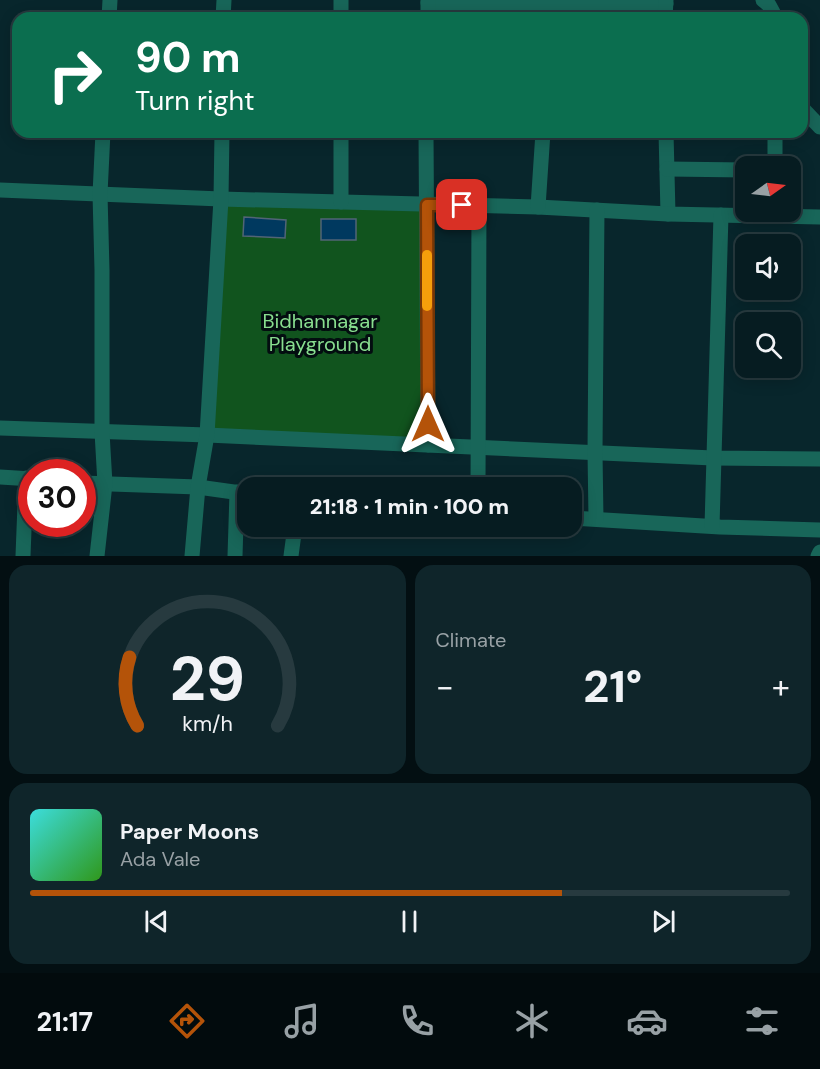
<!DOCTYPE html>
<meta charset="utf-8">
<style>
:root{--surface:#061c21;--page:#0f252a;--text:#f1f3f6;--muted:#98a1a5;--line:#273a3f;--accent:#b45309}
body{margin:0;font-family:"DM Sans",sans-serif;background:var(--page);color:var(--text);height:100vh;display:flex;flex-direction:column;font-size:22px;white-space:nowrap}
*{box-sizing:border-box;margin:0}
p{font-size:20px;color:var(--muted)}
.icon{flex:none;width:33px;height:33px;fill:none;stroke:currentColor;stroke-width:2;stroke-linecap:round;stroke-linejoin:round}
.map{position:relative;height:556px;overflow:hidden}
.panel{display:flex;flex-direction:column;gap:9px;padding:9px;background:#030f12;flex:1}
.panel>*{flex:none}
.top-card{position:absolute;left:12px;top:12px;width:796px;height:126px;border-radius:18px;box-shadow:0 3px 15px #0003,0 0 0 2px var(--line);background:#0b6e4f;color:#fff;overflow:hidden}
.needle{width:39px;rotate:76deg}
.fabs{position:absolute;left:735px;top:156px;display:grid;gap:12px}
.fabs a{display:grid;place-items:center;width:66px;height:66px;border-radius:12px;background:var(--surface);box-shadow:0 3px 15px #0003,0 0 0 2px var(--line);font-size:30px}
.speed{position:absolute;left:18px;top:459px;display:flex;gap:12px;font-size:30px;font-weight:700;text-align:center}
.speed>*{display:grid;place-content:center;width:78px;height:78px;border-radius:50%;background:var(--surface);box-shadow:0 3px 15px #0003,0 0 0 2px var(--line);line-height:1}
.speed .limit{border:9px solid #d22;background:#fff;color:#111}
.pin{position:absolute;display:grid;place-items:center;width:51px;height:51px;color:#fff;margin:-26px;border-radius:12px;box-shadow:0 3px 9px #0006}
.me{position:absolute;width:66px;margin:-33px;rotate:0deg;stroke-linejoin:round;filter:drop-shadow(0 0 4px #0008)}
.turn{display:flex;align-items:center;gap:21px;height:126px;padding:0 24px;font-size:27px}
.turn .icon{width:78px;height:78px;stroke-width:2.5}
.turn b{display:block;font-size:42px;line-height:51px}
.big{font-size:45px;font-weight:800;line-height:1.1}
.panel .widget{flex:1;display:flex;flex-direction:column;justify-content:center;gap:9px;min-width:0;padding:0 21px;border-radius:18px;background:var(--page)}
.panel .dial{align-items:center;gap:0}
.dial svg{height:156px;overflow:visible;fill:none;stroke:var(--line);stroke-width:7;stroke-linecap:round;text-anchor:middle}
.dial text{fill:var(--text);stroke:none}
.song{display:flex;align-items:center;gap:18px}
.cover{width:72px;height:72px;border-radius:9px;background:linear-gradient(135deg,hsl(180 70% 55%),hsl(110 70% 35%))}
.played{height:6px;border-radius:3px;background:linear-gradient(90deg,var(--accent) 70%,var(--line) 70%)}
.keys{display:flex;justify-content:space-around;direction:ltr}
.heat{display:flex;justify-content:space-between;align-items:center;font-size:33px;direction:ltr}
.panel .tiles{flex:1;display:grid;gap:9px;grid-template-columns:1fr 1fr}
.widget:last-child{grid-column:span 2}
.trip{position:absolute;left:237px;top:477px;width:345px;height:60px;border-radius:18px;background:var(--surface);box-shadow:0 3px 15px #0003,0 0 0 2px var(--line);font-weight:800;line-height:60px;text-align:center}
.dock{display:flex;height:96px;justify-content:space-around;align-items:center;background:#020b0d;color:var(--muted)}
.dock .icon{width:42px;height:42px}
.dock .active{color:var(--accent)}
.dock b{font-size:27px;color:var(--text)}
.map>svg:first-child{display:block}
</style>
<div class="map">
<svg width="820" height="556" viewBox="0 0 820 556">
<rect width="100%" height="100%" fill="#08262c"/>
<polygon fill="#11541e" points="221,199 427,205 428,445 207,435"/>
<g fill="#00395f" stroke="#516476" stroke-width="1.5">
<polygon points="244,217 286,220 285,238 243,236"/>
<rect x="321" y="219" width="35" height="21"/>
</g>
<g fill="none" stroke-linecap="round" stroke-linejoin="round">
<g stroke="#186659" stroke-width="15">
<polyline points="763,0 769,5 776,18"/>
<polyline points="428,3 666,4"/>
<polyline points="109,18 110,0"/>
<polyline points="223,18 224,0"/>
<polyline points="341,18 341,0"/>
<polyline points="428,18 428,0"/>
<polyline points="665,18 666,0"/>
<polyline points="733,18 776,17"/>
<polyline points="802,108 820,127"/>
<polyline points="426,132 428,445"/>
<polyline points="666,132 668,214"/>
<polyline points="775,166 775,132"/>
<polyline points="667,169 746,170"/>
<polyline points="0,190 221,199 538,207 668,214 820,217"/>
<polyline points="341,202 341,132"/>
<polyline points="538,207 543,132"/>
<polyline points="0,428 207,435 713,458 820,459"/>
<polyline points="0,477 32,479"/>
<polyline points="82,483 198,487 248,494"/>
<polyline points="478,488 479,206"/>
<polyline points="572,518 720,527 820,530"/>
<polyline points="596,519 595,452 597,210"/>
<polyline points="712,526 721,215"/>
<polyline points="23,556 26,478"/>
<polyline points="97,556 105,484 102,432 102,270 100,194 103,132"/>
<polyline points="192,556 198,487 207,435 221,199 222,132"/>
<polyline points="235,556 237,492"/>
<polyline points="291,556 295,526"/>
<polyline points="818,556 820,552"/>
</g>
</g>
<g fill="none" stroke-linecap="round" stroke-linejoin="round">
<defs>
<polyline id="route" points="428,424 427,205 462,205"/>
</defs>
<use href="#route" stroke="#753606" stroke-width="15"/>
<use href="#route" stroke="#b45309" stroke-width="10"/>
<polyline stroke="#f59e0b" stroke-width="10" points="427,255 427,306"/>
</g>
<g text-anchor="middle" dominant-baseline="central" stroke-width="6" stroke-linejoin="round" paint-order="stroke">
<g font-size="20" fill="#88de8f" stroke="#030d10">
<text x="320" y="321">Bidhannagar<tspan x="320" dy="23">Playground</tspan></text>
</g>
</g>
</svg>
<div class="fabs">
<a><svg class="needle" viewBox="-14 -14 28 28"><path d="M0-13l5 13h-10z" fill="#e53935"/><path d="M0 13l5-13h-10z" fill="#98a1a5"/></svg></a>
<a><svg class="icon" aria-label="sound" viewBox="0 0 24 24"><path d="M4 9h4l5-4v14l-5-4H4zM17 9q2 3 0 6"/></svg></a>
<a><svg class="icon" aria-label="search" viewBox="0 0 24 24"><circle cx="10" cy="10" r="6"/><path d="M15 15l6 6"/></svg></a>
</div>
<div class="speed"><div class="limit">30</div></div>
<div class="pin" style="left:462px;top:205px;background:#d93025"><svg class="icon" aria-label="arrive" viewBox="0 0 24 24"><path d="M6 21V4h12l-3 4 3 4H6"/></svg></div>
<svg class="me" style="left:428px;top:424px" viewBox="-20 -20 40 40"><path d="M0-17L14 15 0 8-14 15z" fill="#b45309" stroke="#fff" stroke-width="4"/></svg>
<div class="trip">21:18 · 1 min · 100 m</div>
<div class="top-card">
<div class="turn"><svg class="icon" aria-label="right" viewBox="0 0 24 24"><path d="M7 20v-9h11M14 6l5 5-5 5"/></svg><div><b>90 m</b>Turn right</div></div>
</div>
</div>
<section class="panel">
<div class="tiles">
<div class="widget dial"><svg viewBox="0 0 100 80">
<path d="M14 69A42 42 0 1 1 86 69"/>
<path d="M14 69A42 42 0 0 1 10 34" stroke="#b45309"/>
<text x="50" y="56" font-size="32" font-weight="700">29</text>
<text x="50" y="72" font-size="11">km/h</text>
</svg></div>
<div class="widget"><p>Climate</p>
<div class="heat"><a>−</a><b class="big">21°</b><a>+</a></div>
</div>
<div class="widget">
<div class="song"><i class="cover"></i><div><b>Paper Moons</b><p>Ada Vale</p></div></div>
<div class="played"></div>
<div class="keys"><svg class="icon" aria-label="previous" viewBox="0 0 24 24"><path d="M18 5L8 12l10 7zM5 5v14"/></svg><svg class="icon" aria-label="pause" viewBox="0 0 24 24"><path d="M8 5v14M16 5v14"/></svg><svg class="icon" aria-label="next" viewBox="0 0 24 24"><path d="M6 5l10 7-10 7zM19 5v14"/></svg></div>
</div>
</div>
</section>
<nav class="dock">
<b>21:17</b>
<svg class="icon active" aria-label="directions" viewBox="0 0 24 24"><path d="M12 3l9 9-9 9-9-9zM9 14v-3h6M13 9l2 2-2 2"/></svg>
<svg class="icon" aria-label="music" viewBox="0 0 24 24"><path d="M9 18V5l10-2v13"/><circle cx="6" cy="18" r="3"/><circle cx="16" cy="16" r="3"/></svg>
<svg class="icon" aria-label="phone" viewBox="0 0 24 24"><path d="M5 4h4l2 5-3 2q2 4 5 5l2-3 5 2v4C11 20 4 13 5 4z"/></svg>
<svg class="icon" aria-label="climate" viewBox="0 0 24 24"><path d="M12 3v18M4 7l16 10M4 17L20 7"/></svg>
<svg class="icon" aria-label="car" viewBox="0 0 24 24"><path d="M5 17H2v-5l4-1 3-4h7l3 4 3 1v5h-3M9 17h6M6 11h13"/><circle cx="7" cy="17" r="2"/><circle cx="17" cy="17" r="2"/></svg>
<svg class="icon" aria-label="filters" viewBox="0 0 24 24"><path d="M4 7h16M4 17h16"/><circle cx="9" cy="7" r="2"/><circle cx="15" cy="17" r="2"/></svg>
</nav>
